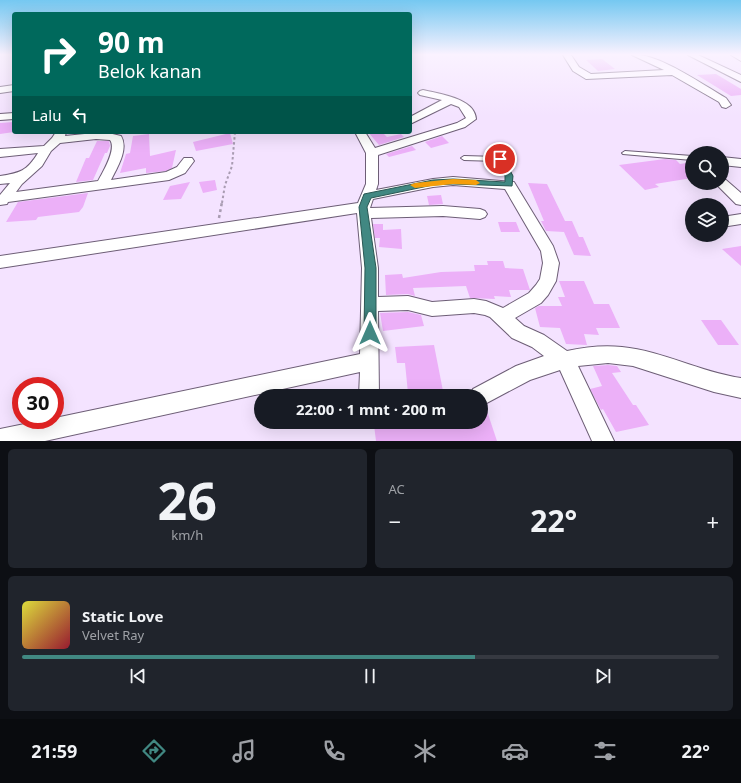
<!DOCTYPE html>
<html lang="id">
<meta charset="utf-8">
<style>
:root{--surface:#171b24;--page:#20242c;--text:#f1f3f6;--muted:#9ea1a6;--line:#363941;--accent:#418882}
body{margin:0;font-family:"Noto Sans",sans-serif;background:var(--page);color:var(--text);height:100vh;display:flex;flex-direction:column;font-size:15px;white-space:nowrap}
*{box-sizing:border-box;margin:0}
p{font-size:13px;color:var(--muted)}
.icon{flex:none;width:22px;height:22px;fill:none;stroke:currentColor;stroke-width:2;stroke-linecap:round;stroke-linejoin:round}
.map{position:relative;height:441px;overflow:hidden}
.sheet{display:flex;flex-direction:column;gap:8px;padding:8px;background:#0d0f14;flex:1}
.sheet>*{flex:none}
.banner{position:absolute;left:12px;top:12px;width:400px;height:122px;border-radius:4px;box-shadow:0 4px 16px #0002;background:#00695c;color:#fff;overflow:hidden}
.buttons{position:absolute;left:685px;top:146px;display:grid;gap:8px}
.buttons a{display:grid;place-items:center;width:44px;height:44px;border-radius:50%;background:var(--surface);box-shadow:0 4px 16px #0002;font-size:20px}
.speed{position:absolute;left:12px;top:377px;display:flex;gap:8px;font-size:20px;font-weight:700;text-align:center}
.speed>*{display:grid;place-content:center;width:52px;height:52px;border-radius:50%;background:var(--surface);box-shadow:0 4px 16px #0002;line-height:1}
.speed .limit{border:6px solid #d22;background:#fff;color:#111}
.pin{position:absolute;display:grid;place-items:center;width:34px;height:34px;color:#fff;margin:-17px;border:2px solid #fff;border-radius:50%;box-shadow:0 1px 4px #0007}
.me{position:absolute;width:44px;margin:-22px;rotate:0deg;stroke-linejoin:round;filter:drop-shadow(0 0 3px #0008)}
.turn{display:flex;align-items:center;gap:14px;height:84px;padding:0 20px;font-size:18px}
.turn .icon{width:52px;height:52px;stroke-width:2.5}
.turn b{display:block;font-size:28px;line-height:34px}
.then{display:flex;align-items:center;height:38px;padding:0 20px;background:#0003;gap:8px;font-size:15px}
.big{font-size:30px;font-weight:700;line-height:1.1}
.sheet .card{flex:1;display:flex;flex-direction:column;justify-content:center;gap:6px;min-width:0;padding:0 14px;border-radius:6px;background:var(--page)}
.sheet .dial{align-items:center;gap:0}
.dial b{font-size:52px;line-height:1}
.song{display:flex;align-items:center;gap:12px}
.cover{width:48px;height:48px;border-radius:6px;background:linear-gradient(135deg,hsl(60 70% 55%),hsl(350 70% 35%))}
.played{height:4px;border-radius:2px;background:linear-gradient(90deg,var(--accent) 65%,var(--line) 65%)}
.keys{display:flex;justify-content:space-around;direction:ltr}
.heat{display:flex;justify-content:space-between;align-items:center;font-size:22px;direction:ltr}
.sheet .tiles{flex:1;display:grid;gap:8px;grid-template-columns:1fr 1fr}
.card:last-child{grid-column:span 2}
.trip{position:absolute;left:254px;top:389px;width:234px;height:40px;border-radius:20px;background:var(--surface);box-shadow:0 4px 16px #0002;font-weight:700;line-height:40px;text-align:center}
.dock{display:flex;height:64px;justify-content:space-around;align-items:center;background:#090b0e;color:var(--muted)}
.dock .icon{width:28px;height:28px}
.dock .selected{color:var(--accent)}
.dock b{font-size:18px;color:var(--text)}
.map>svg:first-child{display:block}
</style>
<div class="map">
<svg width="741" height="441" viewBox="0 0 741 441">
<rect width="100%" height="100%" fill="#f4e3ff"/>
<g fill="#ecb0f8">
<polygon points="602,59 615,69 598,71 586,60"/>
<polygon points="716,74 741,89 741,95 731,96 697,75"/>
<polygon points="14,122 14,132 0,134 0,123"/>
<polygon points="368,132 382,132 387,137 401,134 404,137 379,145"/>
<polygon points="230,133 233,144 196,151 193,142"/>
<polygon points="149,134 150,156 176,150 172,168 166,171 146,173 146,168 120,173 126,154 130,153 133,136"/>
<polygon points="442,136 449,143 431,148 425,142"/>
<polygon points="97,141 109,141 110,146 107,153 105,153 93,180 76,182 86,158 89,158"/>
<polygon points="412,146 416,150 389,157 386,154"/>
<polygon points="665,159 676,160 680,164 686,163 692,168 692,178 655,184 659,187 645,190 619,165"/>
<polygon points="215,180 217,190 203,193 199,182"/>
<polygon points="190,182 181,199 163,200 170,186"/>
<polygon points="528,183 547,184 565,221 572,221 579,237 583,237 591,256 574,255 564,232 546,231 541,221 544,221"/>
<polygon points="88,193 83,207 79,212 38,217 36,220 6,222 18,202"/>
<polygon points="441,195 443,204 429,205 427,196"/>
<polygon points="498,222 516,222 520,232 501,232"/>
<polygon points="373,224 383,224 383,230 401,229 402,249 379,247 380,238 375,238"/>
<polygon points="741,246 741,266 722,249"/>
<polygon points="487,261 503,261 505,268 523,269 530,290 509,290 511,297 494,296 495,299 470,298 466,286 413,288 415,296 408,294 386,295 385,275 402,274 403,278 441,272 475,271 474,265 488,265"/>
<polygon points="559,281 584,281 594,304 609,304 620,328 596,328 599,335 584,334 587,345 566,344 560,328 540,327 535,308 539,306 562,306 558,297 565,297"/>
<polygon points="408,312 421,315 424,326 383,331 380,313"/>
<polygon points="701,320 721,320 739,345 718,345"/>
<polygon points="434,345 443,391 408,393 405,363 397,363 395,347"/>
<polygon points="608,365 617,366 621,372 612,373 633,405 636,405 649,425 616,432 603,409 601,410 590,389 602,386 593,366"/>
<polygon points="485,405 497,441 376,441 374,425 397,422 407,422 408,425 425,422 481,422 481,407"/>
</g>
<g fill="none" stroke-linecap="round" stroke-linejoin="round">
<defs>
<g id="service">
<polygon points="506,149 509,151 503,159 512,176 512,185 509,187 506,185 506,176 498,161 464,160 461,158 464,156 498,157 504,150"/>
<polygon points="625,151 692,156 692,160 623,154 622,153"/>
</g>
<g id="minor">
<path d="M563 55H571L579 67 591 74 664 70 632 55C657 52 703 85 726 98L731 105 726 108 722 107 719 102 672 75 586 79 573 71Z"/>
<polygon points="688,55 698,55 741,75 741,82"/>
<polygon points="731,55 741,55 741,61"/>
<polygon points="14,85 14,91 0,93 0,87"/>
<path d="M423 90C439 94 475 98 476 119L465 127 378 155V184L376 190 433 179 453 177 514 182 553 246 559 263 556 281 548 295 541 303 515 318 524 326 544 335 567 351C585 347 604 345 622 347 663 351 700 372 741 378V398L714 392 633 366 608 363 578 366 614 441H592L560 370 530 380 481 406V396H470L473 389 516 366 544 356 532 347 512 338 490 317 485 315 474 313 432 316 408 310 378 311 379 396H359L360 372 45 441H0V429L44 420H55V418L360 354 362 268 357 213 0 268V256L358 203 366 184V153L355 132H365L375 148 457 123 466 118 459 107 451 104 410 124V117L442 100 420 95 418 93 420 91ZM453 185 505 189 541 251 543 263 540 279 536 285 529 293 503 308 486 301 474 299 432 302 408 296 378 297V268L371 218 443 216 480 219 485 217 487 214 485 211 480 209 443 206 370 208 373 199 433 187Z"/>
<polygon points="14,113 14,119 0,120 0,114"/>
<path d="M56 132H66L65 136 104 132 121 136C129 149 117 168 111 180L166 172 177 167 184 158H192L194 161 185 173 169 180 8 202 7 204 0 205V195L10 183 0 184V176C20 173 27 171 38 153L0 157V149L44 146 52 138ZM96 139 110 140C117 149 103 172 98 181L16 192 22 184 42 166 51 151 60 143Z"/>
<polygon points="722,157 741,159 741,167 722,165"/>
<polygon points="722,179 726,180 741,193 741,205 736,204 718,186 716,183 722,183"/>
<polygon points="741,214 741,224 722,227 722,217"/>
</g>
</defs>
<use href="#service" stroke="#6d5e76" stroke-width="2"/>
<use href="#minor" stroke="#6d5e76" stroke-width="2"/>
<polyline stroke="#a99cb2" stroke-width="2" stroke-dasharray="2.5 2.5" stroke-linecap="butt" points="222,203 225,185 232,166 235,132"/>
<polyline stroke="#a99cb2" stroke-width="2.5" stroke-dasharray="3 3" stroke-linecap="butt" points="219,218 222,202"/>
<use href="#service" fill="#fff" fill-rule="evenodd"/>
<use href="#minor" fill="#fff" fill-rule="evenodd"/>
</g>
<linearGradient id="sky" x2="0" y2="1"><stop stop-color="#75c8f1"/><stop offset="0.47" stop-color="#faf2ff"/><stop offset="1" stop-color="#faf2ff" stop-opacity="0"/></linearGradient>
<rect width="741" height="116" fill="url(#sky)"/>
<polygon fill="#418882" stroke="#2a5854" points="497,157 503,157 513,176 512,186 453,184 433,185 371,198 367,207 376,268 376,333 374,336 370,338 366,336 364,333 365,268 359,207 364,194 433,180 453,179 505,182 505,176 496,159"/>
<polygon fill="#f59e0b" points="453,179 476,180 480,183 476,185 453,184 415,188 410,185 415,183"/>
</svg>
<div class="buttons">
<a><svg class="icon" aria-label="search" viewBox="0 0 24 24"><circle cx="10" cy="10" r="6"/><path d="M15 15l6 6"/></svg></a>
<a><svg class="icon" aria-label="layers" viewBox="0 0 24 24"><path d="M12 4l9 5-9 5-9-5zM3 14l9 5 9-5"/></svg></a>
</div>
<div class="speed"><div class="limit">30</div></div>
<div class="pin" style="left:500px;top:159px;background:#d93025"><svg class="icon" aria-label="arrive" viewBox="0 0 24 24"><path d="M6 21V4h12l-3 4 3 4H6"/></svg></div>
<svg class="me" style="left:370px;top:333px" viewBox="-20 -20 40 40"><path d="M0-17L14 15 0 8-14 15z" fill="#418882" stroke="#fff" stroke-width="4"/></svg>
<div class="trip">22:00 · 1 mnt · 200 m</div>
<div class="banner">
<div class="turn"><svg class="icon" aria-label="right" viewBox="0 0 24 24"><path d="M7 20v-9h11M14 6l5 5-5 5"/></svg><div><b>90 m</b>Belok kanan</div></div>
<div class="then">Lalu<svg class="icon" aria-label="left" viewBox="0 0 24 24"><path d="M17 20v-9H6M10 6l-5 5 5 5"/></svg></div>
</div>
</div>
<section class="sheet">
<div class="tiles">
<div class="card dial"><b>26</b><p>km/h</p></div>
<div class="card"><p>AC</p>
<div class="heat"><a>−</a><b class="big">22°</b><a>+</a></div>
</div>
<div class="card">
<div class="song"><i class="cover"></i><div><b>Static Love</b><p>Velvet Ray</p></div></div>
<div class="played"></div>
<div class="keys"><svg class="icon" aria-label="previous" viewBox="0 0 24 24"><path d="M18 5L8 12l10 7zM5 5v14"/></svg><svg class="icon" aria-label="pause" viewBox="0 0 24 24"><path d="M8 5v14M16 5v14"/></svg><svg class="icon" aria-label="next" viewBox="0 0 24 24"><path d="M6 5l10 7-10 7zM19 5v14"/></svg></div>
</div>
</div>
</section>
<nav class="dock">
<b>21:59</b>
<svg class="icon selected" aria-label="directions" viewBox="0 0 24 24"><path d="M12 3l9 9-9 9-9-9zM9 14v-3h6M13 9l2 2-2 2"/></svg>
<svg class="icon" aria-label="music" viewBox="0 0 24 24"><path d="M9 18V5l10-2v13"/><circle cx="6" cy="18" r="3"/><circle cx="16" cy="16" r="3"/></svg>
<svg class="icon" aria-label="phone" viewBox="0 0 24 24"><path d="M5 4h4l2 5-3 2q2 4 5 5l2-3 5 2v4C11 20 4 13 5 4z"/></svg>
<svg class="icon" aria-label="climate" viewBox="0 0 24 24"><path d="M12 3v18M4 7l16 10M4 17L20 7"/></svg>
<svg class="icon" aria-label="car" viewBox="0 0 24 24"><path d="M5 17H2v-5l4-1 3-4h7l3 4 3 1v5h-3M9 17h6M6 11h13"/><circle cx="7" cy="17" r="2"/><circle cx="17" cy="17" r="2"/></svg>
<svg class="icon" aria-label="filters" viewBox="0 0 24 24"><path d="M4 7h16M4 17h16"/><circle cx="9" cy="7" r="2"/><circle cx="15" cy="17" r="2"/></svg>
<b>22°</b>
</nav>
